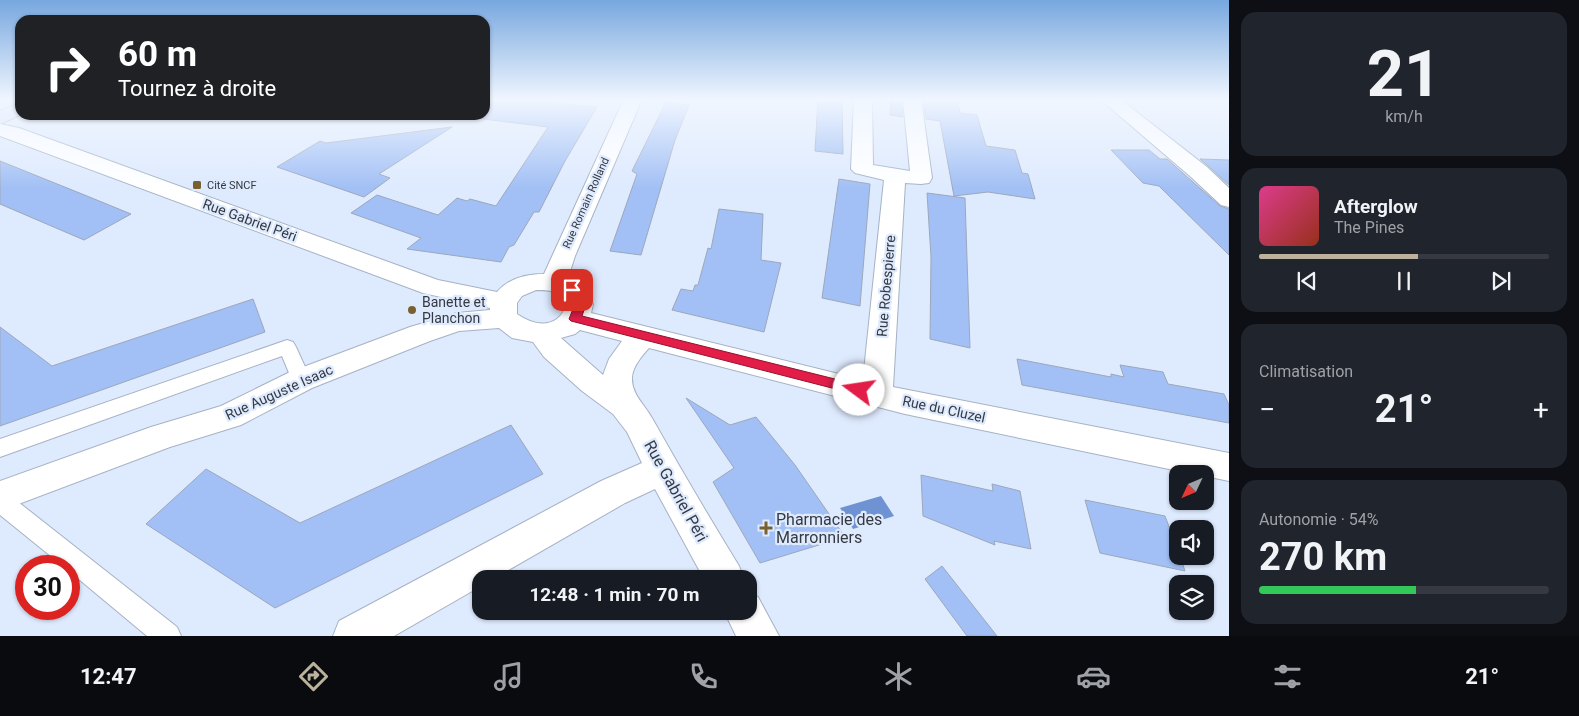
<!DOCTYPE html>
<html lang="fr">
<meta charset="utf-8">
<style>
:root{--surface:#171b24;--page:#20242c;--text:#f1f3f6;--muted:#9ea1a6;--line:#363941;--accent:#bbb19d}
body{margin:0;font-family:Roboto,sans-serif;background:var(--page);color:var(--text);height:100vh;display:flex;flex-direction:column;font-size:19px;white-space:nowrap}
*{box-sizing:border-box;margin:0}
p{font-size:16px;color:var(--muted)}
.icon{flex:none;width:28px;height:28px;fill:none;stroke:currentColor;stroke-width:2;stroke-linecap:round;stroke-linejoin:round}
.map{position:relative;flex:1;overflow:hidden}
.panel{display:flex;flex-direction:column;gap:12px;padding:12px;background:#0d0f14;width:350px}
.panel>*{flex:none}
.guide{position:absolute;left:15px;top:15px;width:475px;height:105px;border-radius:15px;box-shadow:0 1px 4px #0004;background:#202124;color:#fff;overflow:hidden}
.needle{width:32px;rotate:226deg}
.controls{position:absolute;left:1169px;top:465px;display:grid;gap:10px}
.controls a{display:grid;place-items:center;width:45px;height:45px;border-radius:10px;background:var(--surface);box-shadow:0 1px 4px #0004;font-size:25px}
.speed{position:absolute;left:15px;top:555px;display:flex;gap:10px;font-size:25px;font-weight:700;text-align:center}
.speed>*{display:grid;place-content:center;width:65px;height:65px;border-radius:50%;background:var(--surface);box-shadow:0 1px 4px #0004;line-height:1}
.speed .limit{border:8px solid #d22;background:#fff;color:#111}
.pin{position:absolute;display:grid;place-items:center;width:42px;height:42px;color:#fff;margin:-21px;border-radius:10px;box-shadow:0 2px 8px #0006}
.me{position:absolute;width:55px;margin:-28px;rotate:284deg;stroke-linejoin:round;filter:drop-shadow(0 0 4px #0008)}
.turn{display:flex;align-items:center;gap:18px;height:105px;padding:0 20px;font-size:22px}
.turn .icon{width:65px;height:65px;stroke-width:2.5}
.turn b{display:block;font-size:35px;line-height:42px}
.big{font-size:38px;font-weight:700;line-height:1.1}
.panel .card{flex:1;display:flex;flex-direction:column;justify-content:center;gap:8px;min-width:0;padding:0 18px;border-radius:15px;background:var(--page)}
.panel .dial{align-items:center;gap:0}
.dial b{font-size:65px;line-height:1}
.song{display:flex;align-items:center;gap:15px}
.cover{width:60px;height:60px;border-radius:8px;background:linear-gradient(135deg,hsl(330 70% 55%),hsl(10 70% 35%))}
.played{height:5px;border-radius:2px;background:linear-gradient(90deg,var(--accent) 55%,var(--line) 55%)}
.keys{display:flex;justify-content:space-around;direction:ltr}
.heat{display:flex;justify-content:space-between;align-items:center;font-size:28px;direction:ltr}
.charge{height:8px;border-radius:4px;background:linear-gradient(90deg,#34c759 54%,var(--line) 0)}
.trip{position:absolute;left:472px;top:570px;width:285px;height:50px;border-radius:15px;background:var(--surface);box-shadow:0 1px 4px #0004;font-weight:700;line-height:50px;text-align:center}
.menu{display:flex;height:80px;justify-content:space-around;align-items:center;background:#090b0e;color:var(--muted)}
.menu .icon{width:35px;height:35px}
.menu .current{color:var(--accent)}
.menu b{font-size:22px;color:var(--text)}
main{display:flex;flex:1;min-height:0}
.map>svg:first-child{display:block}
</style>
<main>
<div class="map">
<svg width="1229" height="636" viewBox="0 0 1229 636">
<rect width="100%" height="100%" fill="#deeafe"/>
<polygon fill="#6f93d2" points="881,496 894,516 853,529 840,508"/>
<g fill="#a2c0f5" stroke="#9ca7ba">
<polygon points="485,99 515,99 597,107 565,161 539,212 534,212 514,245 509,247 501,262 407,249 421,238 351,213 377,195 438,215 457,198 467,201 470,199 496,206 548,127 451,115 485,115"/>
<polygon points="818,99 842,99 843,154 815,151"/>
<polygon points="891,99 901,99 903,117 890,115"/>
<polygon points="923,99 957,99 960,113 977,115 986,146 1015,150 1022,173 1028,174 1035,199 988,192 954,196 940,121 926,119"/>
<polygon points="666,102 689,105 675,140 641,255 610,251 637,174 632,171"/>
<polygon points="452,127 379,174 390,178 364,197 277,167 320,141 326,143"/>
<polygon points="1111,150 1149,150 1160,159 1167,159 1220,206 1229,209 1229,255 1159,186 1143,183"/>
<polygon points="1200,159 1229,160 1229,185 1208,166"/>
<polygon points="0,161 87,196 131,214 84,240 0,204"/>
<polygon points="839,179 870,184 860,306 822,298"/>
<polygon points="927,193 965,198 970,348 930,339 931,257"/>
<polygon points="719,209 763,214 761,260 781,263 764,332 672,310 681,289 693,291 695,285 698,285 708,248 711,249"/>
<polygon points="253,299 265,332 0,426 0,327 52,366"/>
<polygon points="1017,359 1111,377 1111,374 1124,377 1120,365 1163,372 1168,384 1224,394 1229,405 1229,423 1022,385"/>
<polygon points="686,398 730,425 756,417 795,465 845,537 760,563 713,482 734,468"/>
<polygon points="511,425 543,474 275,608 146,524 206,469 300,523"/>
<polygon points="921,475 993,491 992,484 1020,491 1031,549 994,541 995,545 923,516"/>
<polygon points="1085,500 1165,516 1178,550 1178,556 1180,556 1185,571 1100,553"/>
<polygon points="942,566 997,636 967,636 925,579"/>
</g>
<g fill="none" stroke-linecap="round" stroke-linejoin="round">
<defs>
<g id="lane">
<polygon points="287,340 293,342 296,347 311,380 308,385 301,387 294,385 282,356 0,457 0,439"/>
<polygon points="0,491 8,494 177,627 181,636 147,636 69,571 69,566 63,566 0,515"/>
</g>
<g id="street">
<path d="M624 99H642L575 256 568 278 581 284 593 304 591 313 863 380 884 180 855 173 851 169 854 99H872L873 165 910 171 903 99H921L932 178 929 183 921 184 905 183 893 387 1229 453V481L1205 476V474H1193L905 414 649 348C642 356 633 366 632 377 631 394 645 405 652 418 680 468 709 517 739 566L744 579H704L655 489 625 503 493 579H481V586L394 636H333L339 621 601 481 642 463 627 432 613 414 582 391 544 357 533 342 512 338 499 328 459 331 430 341 312 388 241 425 170 447 0 511V481L151 427 221 406 290 372 410 327 457 313 490 310V308L423 293 0 136V124L19 128 438 280 497 292C509 278 527 274 544 274ZM536 290C550 290 559 290 567 304 558 329 536 327 517 314V303L522 296ZM580 330 622 341 609 359 603 375 561 338 575 334Z"/>
<polygon points="1100,99 1120,99 1207,167 1229,188 1229,207 1221,205 1191,177"/>
<polygon points="749,593 758,597 779,636 736,636 724,611 749,611"/>
</g>
<polygon id="secondary" points="20,102 20,115 0,124 0,111"/>
</defs>
<use href="#lane" stroke="#a6b2c4" stroke-width="2"/>
<use href="#street" stroke="#a6b2c4" stroke-width="2"/>
<use href="#secondary" stroke="#a6b2c4" stroke-width="2"/>
<use href="#lane" fill="#fff" fill-rule="evenodd"/>
<use href="#street" fill="#fff" fill-rule="evenodd"/>
<use href="#secondary" fill="#d9e6fc" fill-rule="evenodd"/>
</g>
<linearGradient id="sky" x2="0" y2="1"><stop stop-color="#77a7df"/><stop offset="0.53" stop-color="#f0f6ff"/><stop offset="1" stop-color="#f0f6ff" stop-opacity="0"/></linearGradient>
<rect width="1229" height="188" fill="url(#sky)"/>
<polygon fill="#e11d48" stroke="#92132f" points="572,286 576,287 586,304 582,316 859,385 863,387 865,390 863,394 859,395 571,321 569,319 575,304 567,290"/>
<g fill="#7a6031" stroke="#deeafe" stroke-width="2">
<rect x="192" y="180" width="10" height="10" rx="2.5"/>
<circle cx="412" cy="310" r="5"/>
<path d="M763.5 520.5h5v5h5v5h-5v5h-5v-5h-5v-5h5z"/>
</g>
<g text-anchor="middle" dominant-baseline="central" stroke-width="4.5" stroke-linejoin="round" paint-order="stroke">
<g font-size="11" fill="#353941" stroke="#deeafe" text-anchor="start">
<text x="207" y="185">Cité SNCF</text>
</g>
<g font-size="11" fill="#353941" stroke="#deeafe">
<text transform="translate(586 203) rotate(-66)">Rue Romain Rolland</text>
</g>
<g font-size="14" fill="#353941" stroke="#deeafe">
<text transform="translate(250 220) rotate(20)">Rue Gabriel Péri</text>
<text transform="translate(886 286) rotate(-85)">Rue Robespierre</text>
<text transform="translate(279 392) rotate(-24)">Rue Auguste Isaac</text>
<text transform="translate(944 409) rotate(12)">Rue du Cluzel</text>
</g>
<g font-size="14" fill="#353941" stroke="#deeafe" text-anchor="start">
<text x="422" y="302">Banette et<tspan x="422" dy="16">Planchon</tspan></text>
</g>
<g font-size="16" fill="#353941" stroke="#deeafe">
<text transform="translate(676 491) rotate(61)">Rue Gabriel Péri</text>
</g>
<g font-size="16" fill="#353941" stroke="#deeafe" text-anchor="start">
<text x="776" y="519">Pharmacie des<tspan x="776" dy="18">Marronniers</tspan></text>
</g>
</g>
</svg>
<div class="controls">
<a><svg class="needle" viewBox="-14 -14 28 28"><path d="M0-13l5 13h-10z" fill="#e53935"/><path d="M0 13l5-13h-10z" fill="#9ea1a6"/></svg></a>
<a><svg class="icon" aria-label="sound" viewBox="0 0 24 24"><path d="M4 9h4l5-4v14l-5-4H4zM17 9q2 3 0 6"/></svg></a>
<a><svg class="icon" aria-label="layers" viewBox="0 0 24 24"><path d="M12 4l9 5-9 5-9-5zM3 14l9 5 9-5"/></svg></a>
</div>
<div class="speed"><div class="limit">30</div></div>
<div class="pin" style="left:572px;top:290px;background:#d93025"><svg class="icon" aria-label="arrive" viewBox="0 0 24 24"><path d="M6 21V4h12l-3 4 3 4H6"/></svg></div>
<svg class="me" style="left:859px;top:390px" viewBox="-20 -20 40 40"><circle r="19" fill="#fff"/><path d="M0-13L10 11 0 6-10 11z" fill="#e11d48"/></svg>
<div class="trip">12:48 · 1 min · 70 m</div>
<div class="guide">
<div class="turn"><svg class="icon" aria-label="right" viewBox="0 0 24 24"><path d="M7 20v-9h11M14 6l5 5-5 5"/></svg><div><b>60 m</b>Tournez à droite</div></div>
</div>
</div>
<section class="panel">
<div class="card dial"><b>21</b><p>km/h</p></div>
<div class="card">
<div class="song"><i class="cover"></i><div><b>Afterglow</b><p>The Pines</p></div></div>
<div class="played"></div>
<div class="keys"><svg class="icon" aria-label="previous" viewBox="0 0 24 24"><path d="M18 5L8 12l10 7zM5 5v14"/></svg><svg class="icon" aria-label="pause" viewBox="0 0 24 24"><path d="M8 5v14M16 5v14"/></svg><svg class="icon" aria-label="next" viewBox="0 0 24 24"><path d="M6 5l10 7-10 7zM19 5v14"/></svg></div>
</div>
<div class="card"><p>Climatisation</p>
<div class="heat"><a>−</a><b class="big">21°</b><a>+</a></div>
</div>
<div class="card"><p>Autonomie · 54%</p><b class="big">270 km</b><div class="charge"></div></div>
</section>
</main>
<nav class="menu">
<b>12:47</b>
<svg class="icon current" aria-label="directions" viewBox="0 0 24 24"><path d="M12 3l9 9-9 9-9-9zM9 14v-3h6M13 9l2 2-2 2"/></svg>
<svg class="icon" aria-label="music" viewBox="0 0 24 24"><path d="M9 18V5l10-2v13"/><circle cx="6" cy="18" r="3"/><circle cx="16" cy="16" r="3"/></svg>
<svg class="icon" aria-label="phone" viewBox="0 0 24 24"><path d="M5 4h4l2 5-3 2q2 4 5 5l2-3 5 2v4C11 20 4 13 5 4z"/></svg>
<svg class="icon" aria-label="climate" viewBox="0 0 24 24"><path d="M12 3v18M4 7l16 10M4 17L20 7"/></svg>
<svg class="icon" aria-label="car" viewBox="0 0 24 24"><path d="M5 17H2v-5l4-1 3-4h7l3 4 3 1v5h-3M9 17h6M6 11h13"/><circle cx="7" cy="17" r="2"/><circle cx="17" cy="17" r="2"/></svg>
<svg class="icon" aria-label="filters" viewBox="0 0 24 24"><path d="M4 7h16M4 17h16"/><circle cx="9" cy="7" r="2"/><circle cx="15" cy="17" r="2"/></svg>
<b>21°</b>
</nav>
